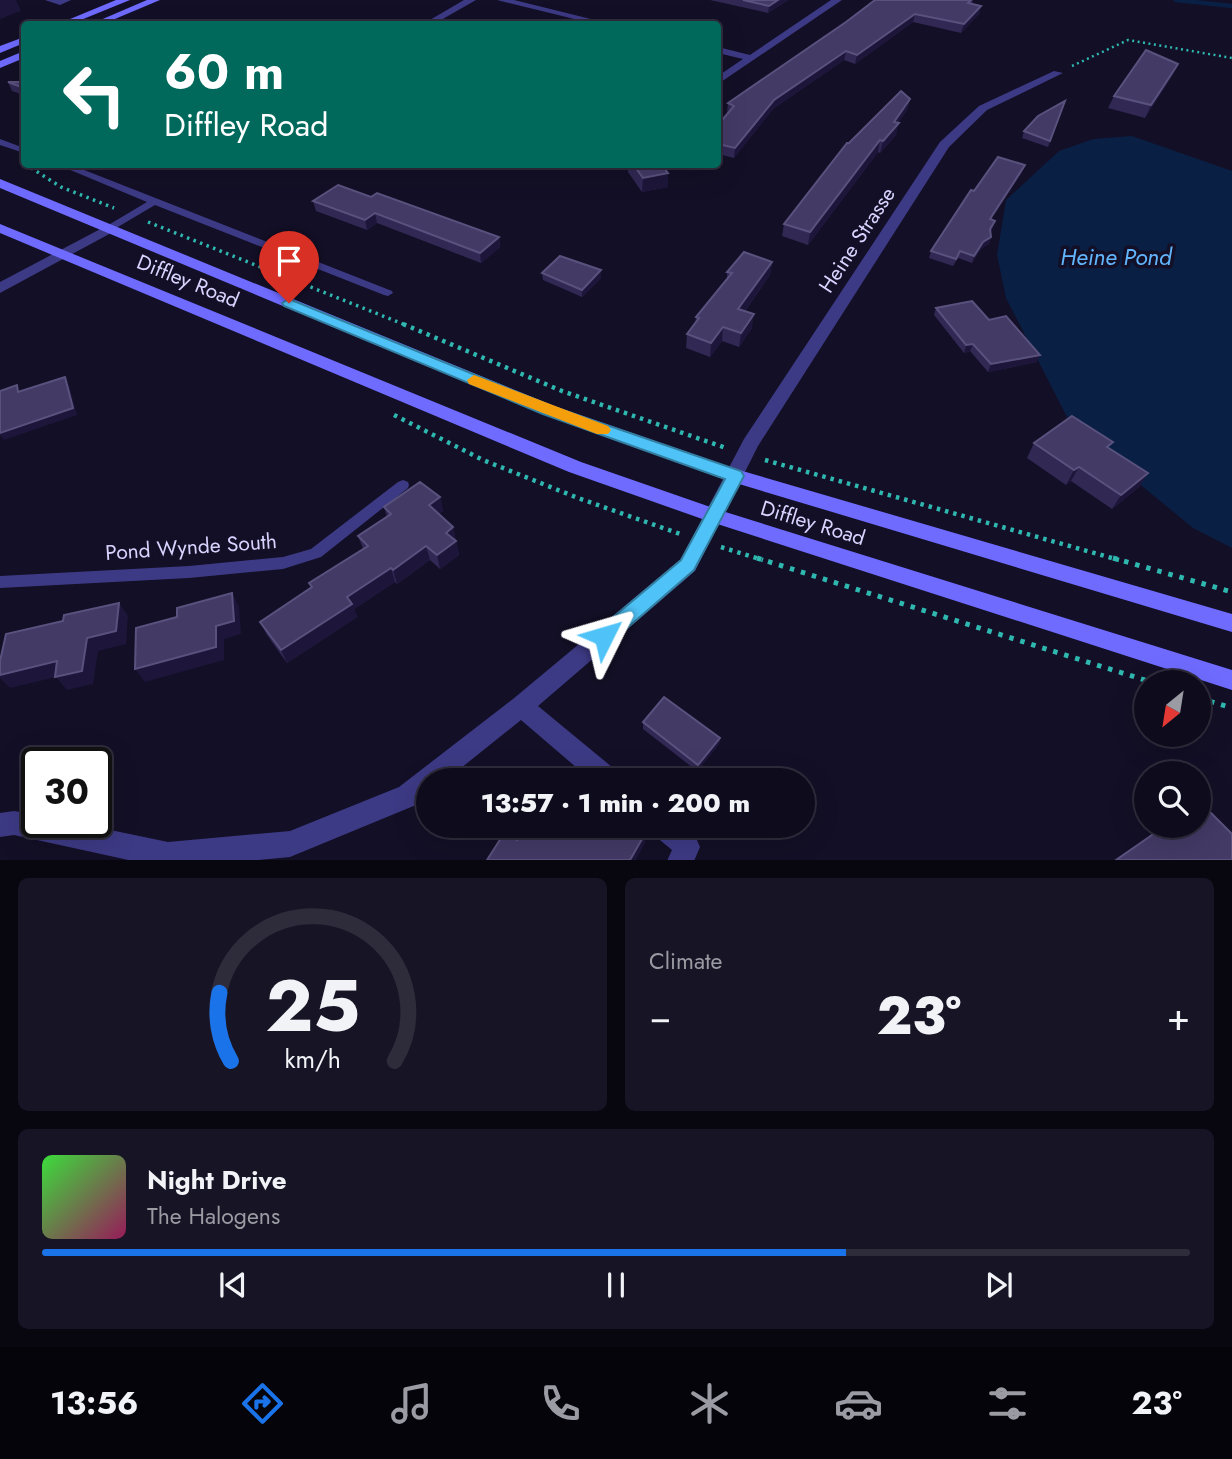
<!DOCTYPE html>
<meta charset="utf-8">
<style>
:root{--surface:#0e0b1c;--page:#171425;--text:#f1f3f6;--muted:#9b9ba3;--line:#2e2b3b;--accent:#1a73e8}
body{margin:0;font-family:Jost,sans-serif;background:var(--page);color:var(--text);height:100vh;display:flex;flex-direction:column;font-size:26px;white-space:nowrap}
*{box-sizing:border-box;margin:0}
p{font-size:23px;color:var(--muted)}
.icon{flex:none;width:38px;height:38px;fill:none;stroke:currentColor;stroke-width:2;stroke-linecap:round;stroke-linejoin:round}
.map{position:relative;height:860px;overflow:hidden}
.sheet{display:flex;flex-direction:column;gap:18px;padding:18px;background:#08060f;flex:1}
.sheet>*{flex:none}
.hud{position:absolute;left:21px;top:21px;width:700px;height:147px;border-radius:7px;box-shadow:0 7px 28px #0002,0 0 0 2px var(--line);background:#00695c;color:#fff;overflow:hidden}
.needle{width:46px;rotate:210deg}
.tools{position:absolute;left:1134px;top:670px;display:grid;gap:14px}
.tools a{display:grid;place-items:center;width:77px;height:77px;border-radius:50%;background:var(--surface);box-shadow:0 7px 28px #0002,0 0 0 2px var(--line);font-size:35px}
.speed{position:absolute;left:21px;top:747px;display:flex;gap:14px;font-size:35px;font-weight:700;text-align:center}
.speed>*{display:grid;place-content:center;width:91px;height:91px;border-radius:50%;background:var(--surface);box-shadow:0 7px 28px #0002,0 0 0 2px var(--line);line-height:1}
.speed .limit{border:4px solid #111;border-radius:10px;background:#fff;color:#111}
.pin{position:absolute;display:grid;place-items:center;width:60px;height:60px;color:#fff;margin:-72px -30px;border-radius:50% 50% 50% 0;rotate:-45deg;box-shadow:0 0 7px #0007}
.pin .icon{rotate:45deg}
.me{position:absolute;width:77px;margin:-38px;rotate:50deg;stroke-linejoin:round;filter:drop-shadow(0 0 5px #0008)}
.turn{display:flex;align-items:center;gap:24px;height:147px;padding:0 28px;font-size:32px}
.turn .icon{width:91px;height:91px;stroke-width:2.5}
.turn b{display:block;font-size:49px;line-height:60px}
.big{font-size:52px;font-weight:800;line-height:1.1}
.sheet .card{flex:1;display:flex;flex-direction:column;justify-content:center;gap:10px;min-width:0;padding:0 24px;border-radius:10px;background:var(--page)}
.sheet .dial{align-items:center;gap:0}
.dial svg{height:182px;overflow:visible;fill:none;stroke:var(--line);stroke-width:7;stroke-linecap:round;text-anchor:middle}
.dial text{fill:var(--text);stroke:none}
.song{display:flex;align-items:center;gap:21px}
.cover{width:84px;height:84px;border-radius:10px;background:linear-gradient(135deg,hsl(120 70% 55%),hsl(330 70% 35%))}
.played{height:7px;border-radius:4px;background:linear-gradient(90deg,var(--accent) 70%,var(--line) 70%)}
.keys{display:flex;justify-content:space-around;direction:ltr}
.heat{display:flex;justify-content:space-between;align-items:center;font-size:38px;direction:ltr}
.sheet .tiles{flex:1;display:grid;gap:18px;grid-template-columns:1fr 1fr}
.card:last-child{grid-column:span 2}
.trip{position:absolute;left:416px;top:768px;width:399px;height:70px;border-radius:35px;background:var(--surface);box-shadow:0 7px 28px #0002,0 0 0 2px var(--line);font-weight:800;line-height:70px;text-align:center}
.menu{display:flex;height:112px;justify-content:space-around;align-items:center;background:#06040b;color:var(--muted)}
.menu .icon{width:49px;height:49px}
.menu .on{color:var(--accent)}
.menu b{font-size:32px;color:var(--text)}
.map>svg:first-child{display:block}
</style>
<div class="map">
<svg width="1232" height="861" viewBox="0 0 1232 861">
<rect width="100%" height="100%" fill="#130f26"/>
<polygon fill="#0a1f44" points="1132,136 1232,171 1232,548 1193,528 1098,450 1067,417 1006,298 997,255 1006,200 1059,151 1093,139"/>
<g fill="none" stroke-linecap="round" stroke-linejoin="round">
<polyline stroke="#0a1f44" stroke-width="4.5" points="1176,0 1232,6"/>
<polyline stroke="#2fb8b0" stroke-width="2.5" stroke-dasharray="2 3.5" stroke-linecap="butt" points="1072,66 1128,40 1232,58"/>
<g stroke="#2fb8b0" stroke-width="3.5" stroke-dasharray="2.5 4.5" stroke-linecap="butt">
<polyline points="25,164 61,187 114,208"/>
<polyline points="148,222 408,326"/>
</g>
<g stroke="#2fb8b0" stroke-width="4.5" stroke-dasharray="3.5 5" stroke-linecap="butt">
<polyline points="403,324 562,391 726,448"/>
<polyline points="394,415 483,460 578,498 683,535"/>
<polyline points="765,460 1119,560"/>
<polyline points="721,547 763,560"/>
</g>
<g stroke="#2fb8b0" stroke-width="5" stroke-dasharray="4.5 7" stroke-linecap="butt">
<polyline points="757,558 1151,682"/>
<polyline points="1113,558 1232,592"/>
<polyline points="1199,698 1232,708"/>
</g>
<g fill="#3d3a85" fill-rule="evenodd">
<polygon points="45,0 71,0 60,5"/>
<polygon points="0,139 24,148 24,153 0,145"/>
<polygon points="56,164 69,164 392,291 393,293 388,296 384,295 155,205 111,231 105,231 105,227 147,202"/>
<polygon points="403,480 408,482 409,485 408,488 321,557 283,569 189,578 0,588 0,576 189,566 283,557 311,549 398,482"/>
</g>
<g fill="#3d3a85" fill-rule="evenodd">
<polygon points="464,0 476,0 434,24 423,24"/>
<polygon points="497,0 514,0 611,24 595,24"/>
<polygon points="831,0 842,0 718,84 718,76 743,59 718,53 718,47 750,55"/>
<polygon points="1054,71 1063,73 987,110 949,147 758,446 695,571 538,706 618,772 621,780 591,780 521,720 446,780 429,780 429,794 416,805 290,857 248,861 133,861 14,835 0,837 0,813 14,811 37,815 37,822 72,822 168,842 290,831 399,787 513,699 681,559 744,439 940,142 979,106"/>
<polygon points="108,225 115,229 113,232 0,293 0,282"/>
<polygon points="651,826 682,826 696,838 700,847 694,861 667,861 672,850 654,835"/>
</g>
<g fill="#6f6bff" fill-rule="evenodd">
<polygon points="116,0 130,0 71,24 58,24"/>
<polygon points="147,0 160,0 103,24 91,24"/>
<polygon points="24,37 24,43 0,53 0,46"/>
<polygon points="24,51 24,58 0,68 0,61"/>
<polygon points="0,179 554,406 739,470 1232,614 1232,632 729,481 542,414 0,188"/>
<polygon points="0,224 581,462 719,510 1232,670 1232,690 708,521 569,472 0,233"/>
</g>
</g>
<g fill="#312854">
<polygon points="710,0 788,0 768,13"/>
<polygon points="875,0 973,0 972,4 981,6 979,14 961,33 913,22 855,64 844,60 773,109 734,158 718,154 718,125 728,113 727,113 728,103 846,22"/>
<polygon points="1178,64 1172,76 1145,118 1108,108 1114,96"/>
<polygon points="8,82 24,82 24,95 12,91"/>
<polygon points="910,99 907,110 898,123 896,135 880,153 878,152 808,245 782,236 784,224 849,143"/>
<polygon points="1065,101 1048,147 1022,138 1024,131"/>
<polygon points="628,164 661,164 668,173 668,187 642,192 628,172"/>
<polygon points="1022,172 991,219 995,221 991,232 991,237 989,244 981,249 972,263 958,258 953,266 929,258 931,251 974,191"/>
<polygon points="371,197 499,237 500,247 481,263 377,223 367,230 316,211 313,201"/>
<polygon points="772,262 770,275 745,311 752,328 739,347 722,341 710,357 686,348 687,334 695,323 696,317 727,279 727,272"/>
<polygon points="601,270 601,278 582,297 543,280 542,273"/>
<polygon points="936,308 989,320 1037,362 988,372 970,351 964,353 934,315"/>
<polygon points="1034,443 1109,448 1148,473 1139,487 1112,509 1071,481 1066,485 1027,458"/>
<polygon points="440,497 443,511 439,514 453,527 459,555 440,569 430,560 397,584 395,582 354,609 357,617 287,663 267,635 260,622 311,587 309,583 363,549 358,536 387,517 384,507"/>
<polygon points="643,722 720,738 719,744 697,771 643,729"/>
<polygon points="1147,826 1199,826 1155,833"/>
</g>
<g fill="#1d163a">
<polygon points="0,0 16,0 21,11 0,19"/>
<polygon points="778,0 788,0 768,13 769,6"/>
<polygon points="981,6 979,14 961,33 964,24"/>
<polygon points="915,14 913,22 855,64 857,55"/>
<polygon points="846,51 844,60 773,109 734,158 735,148 774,100"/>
<polygon points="1178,64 1172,76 1145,118 1151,105"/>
<polygon points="910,99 907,110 895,128 899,123 896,135 880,153 883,141 894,122"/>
<polygon points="880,140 878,152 808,245 810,232"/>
<polygon points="1025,165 1022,172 987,226 990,219"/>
<polygon points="668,173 668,187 642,192 643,178"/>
<polygon points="375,213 377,223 367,230 365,220"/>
<polygon points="499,237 500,247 481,263 480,253"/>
<polygon points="991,237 989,244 981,249 972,263 974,256 983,242"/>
<polygon points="772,262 770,275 736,323 738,309"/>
<polygon points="601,270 601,278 582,297 582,290"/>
<polygon points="754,314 752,328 739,347 741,333"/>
<polygon points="723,327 722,341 710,357 711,343"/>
<polygon points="973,344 970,351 964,353 966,345"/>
<polygon points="1040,355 1037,362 988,372 991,364"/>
<polygon points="65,377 69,385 77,415 4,440 0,435 0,433"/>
<polygon points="1079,467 1071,481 1066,485 1074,470"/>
<polygon points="1148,473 1139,487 1112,509 1121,495"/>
<polygon points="440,497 443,511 432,519 429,505"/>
<polygon points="453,527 456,541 449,546 446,533"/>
<polygon points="456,541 459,555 440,569 437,555"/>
<polygon points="426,546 430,560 397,584 393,570"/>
<polygon points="391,568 395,582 354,609 357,617 287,663 281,650 347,597"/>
<polygon points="232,593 239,606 241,634 224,639 224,660 145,682 135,669 216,626"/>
<polygon points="119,603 128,616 126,644 98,651 93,684 67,690 56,677 10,688 0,678 0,675"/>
<polygon points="720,738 719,744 697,771 698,765"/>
<polygon points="646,832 645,843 636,860 630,860"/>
</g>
<g fill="#433a66" stroke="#5a527e" stroke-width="2">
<polygon points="743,0 778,0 769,6"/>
<polygon points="875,0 971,0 968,3 981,6 964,24 915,14 857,55 846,51 774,100 735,148 718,144 718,131 722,126 718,125 734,106 728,103 846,22"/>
<polygon points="1146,50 1178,64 1151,105 1114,96"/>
<polygon points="8,82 24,82 24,88"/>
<polygon points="901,91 910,99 894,122 899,123 883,141 880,140 810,232 784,224 847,143 849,143"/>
<polygon points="1065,101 1050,141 1024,131 1038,116"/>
<polygon points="998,157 1025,165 990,219 995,221 990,229 991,237 983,242 974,256 960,251 956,259 931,251 971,190 974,191"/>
<polygon points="633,164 661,164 668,173 643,178"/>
<polygon points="338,185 371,197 377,193 499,237 480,253 375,213 365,220 313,201"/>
<polygon points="744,252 772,262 738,309 754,314 741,333 723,327 711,343 687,334 699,318 696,317 732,273 727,272"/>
<polygon points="560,256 601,270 582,290 542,273"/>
<polygon points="972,301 989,320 1006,316 1040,355 991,364 973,344 966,345 936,308"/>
<polygon points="65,377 73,408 0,433 0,391 17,385 18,392"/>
<polygon points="1072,416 1113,442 1107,447 1148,473 1121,495 1079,467 1074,470 1034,443"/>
<polygon points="420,482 440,497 429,505 453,527 446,533 456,541 437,555 426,546 393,570 391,568 347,597 352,604 281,650 260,622 312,587 309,583 368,546 358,536 391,514 384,507"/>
<polygon points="232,593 234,621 216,626 216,647 135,669 136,628 177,617 177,608"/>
<polygon points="119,603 116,631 87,638 82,671 55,677 57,661 0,675 0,661 6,634 63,621 64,615"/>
<polygon points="664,697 720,738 698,765 643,722"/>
<polygon points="1199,801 1232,834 1232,860 1116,860 1162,828 1159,826 1199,826"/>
<polygon points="526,826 636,826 646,832 630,860 487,860 505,832 517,840"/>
</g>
<polygon fill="#4fc3f7" stroke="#337fa1" stroke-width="2" points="289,299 554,407 741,471 744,476 694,570 611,642 604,644 598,642 595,636 598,630 681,560 725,479 543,414 284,306 282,303"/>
<polygon fill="#f59e0b" points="474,375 608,426 611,430 608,434 597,434 469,384 467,380"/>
<g text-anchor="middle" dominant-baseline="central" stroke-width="7" stroke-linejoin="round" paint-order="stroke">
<g font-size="21" fill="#d9d4ff" stroke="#130f26">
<text transform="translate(857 240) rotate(-57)">Heine Strasse</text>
<text transform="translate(188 281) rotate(22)">Diffley Road</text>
<text transform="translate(813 523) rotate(17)">Diffley Road</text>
<text transform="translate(191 547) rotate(-4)">Pond Wynde South</text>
</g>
<g font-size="23" font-style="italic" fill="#62b6ff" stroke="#130f26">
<text x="1116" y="257">Heine Pond</text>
</g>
</g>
</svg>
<div class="tools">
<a><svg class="needle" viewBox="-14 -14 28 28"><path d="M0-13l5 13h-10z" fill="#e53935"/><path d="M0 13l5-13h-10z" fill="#9b9ba3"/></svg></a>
<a><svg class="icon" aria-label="search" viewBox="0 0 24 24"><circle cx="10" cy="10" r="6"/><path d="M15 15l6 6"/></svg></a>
</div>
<div class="speed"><div class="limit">30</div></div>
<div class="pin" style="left:289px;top:303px;background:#d93025"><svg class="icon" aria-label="arrive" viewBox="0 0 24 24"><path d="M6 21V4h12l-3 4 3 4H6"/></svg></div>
<svg class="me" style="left:604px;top:636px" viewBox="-20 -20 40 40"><path d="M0-17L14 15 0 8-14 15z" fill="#4fc3f7" stroke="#fff" stroke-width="4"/></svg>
<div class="trip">13:57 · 1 min · 200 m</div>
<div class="hud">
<div class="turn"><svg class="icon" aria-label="left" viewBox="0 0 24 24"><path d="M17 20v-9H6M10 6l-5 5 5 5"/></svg><div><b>60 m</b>Diffley Road</div></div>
</div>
</div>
<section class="sheet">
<div class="tiles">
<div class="card dial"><svg viewBox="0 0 100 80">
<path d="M14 69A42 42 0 1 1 86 69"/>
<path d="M14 69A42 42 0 0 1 9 39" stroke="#1a73e8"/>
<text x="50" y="56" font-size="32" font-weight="700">25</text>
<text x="50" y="72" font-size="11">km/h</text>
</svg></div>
<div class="card"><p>Climate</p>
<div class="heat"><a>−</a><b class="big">23°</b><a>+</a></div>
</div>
<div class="card">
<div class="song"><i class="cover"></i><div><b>Night Drive</b><p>The Halogens</p></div></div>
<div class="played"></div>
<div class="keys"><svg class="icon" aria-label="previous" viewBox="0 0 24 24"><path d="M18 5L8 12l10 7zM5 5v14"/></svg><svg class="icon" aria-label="pause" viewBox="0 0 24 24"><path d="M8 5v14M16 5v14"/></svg><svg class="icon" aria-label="next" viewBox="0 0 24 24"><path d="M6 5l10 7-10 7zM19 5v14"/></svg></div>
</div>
</div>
</section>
<nav class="menu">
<b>13:56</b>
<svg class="icon on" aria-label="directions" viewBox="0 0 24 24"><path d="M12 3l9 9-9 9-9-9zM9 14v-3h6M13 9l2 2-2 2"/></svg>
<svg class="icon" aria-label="music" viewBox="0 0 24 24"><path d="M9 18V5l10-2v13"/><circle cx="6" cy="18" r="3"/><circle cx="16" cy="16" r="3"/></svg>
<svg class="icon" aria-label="phone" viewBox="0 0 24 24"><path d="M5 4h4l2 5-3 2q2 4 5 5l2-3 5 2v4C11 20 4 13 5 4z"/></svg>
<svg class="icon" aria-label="climate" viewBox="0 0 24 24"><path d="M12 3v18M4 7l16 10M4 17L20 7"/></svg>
<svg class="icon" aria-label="car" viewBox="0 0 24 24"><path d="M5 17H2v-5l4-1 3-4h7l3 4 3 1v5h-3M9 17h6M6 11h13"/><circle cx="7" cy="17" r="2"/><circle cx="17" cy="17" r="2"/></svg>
<svg class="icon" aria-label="filters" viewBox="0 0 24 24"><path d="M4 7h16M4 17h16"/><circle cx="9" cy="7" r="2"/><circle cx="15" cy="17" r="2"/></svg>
<b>23°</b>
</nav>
